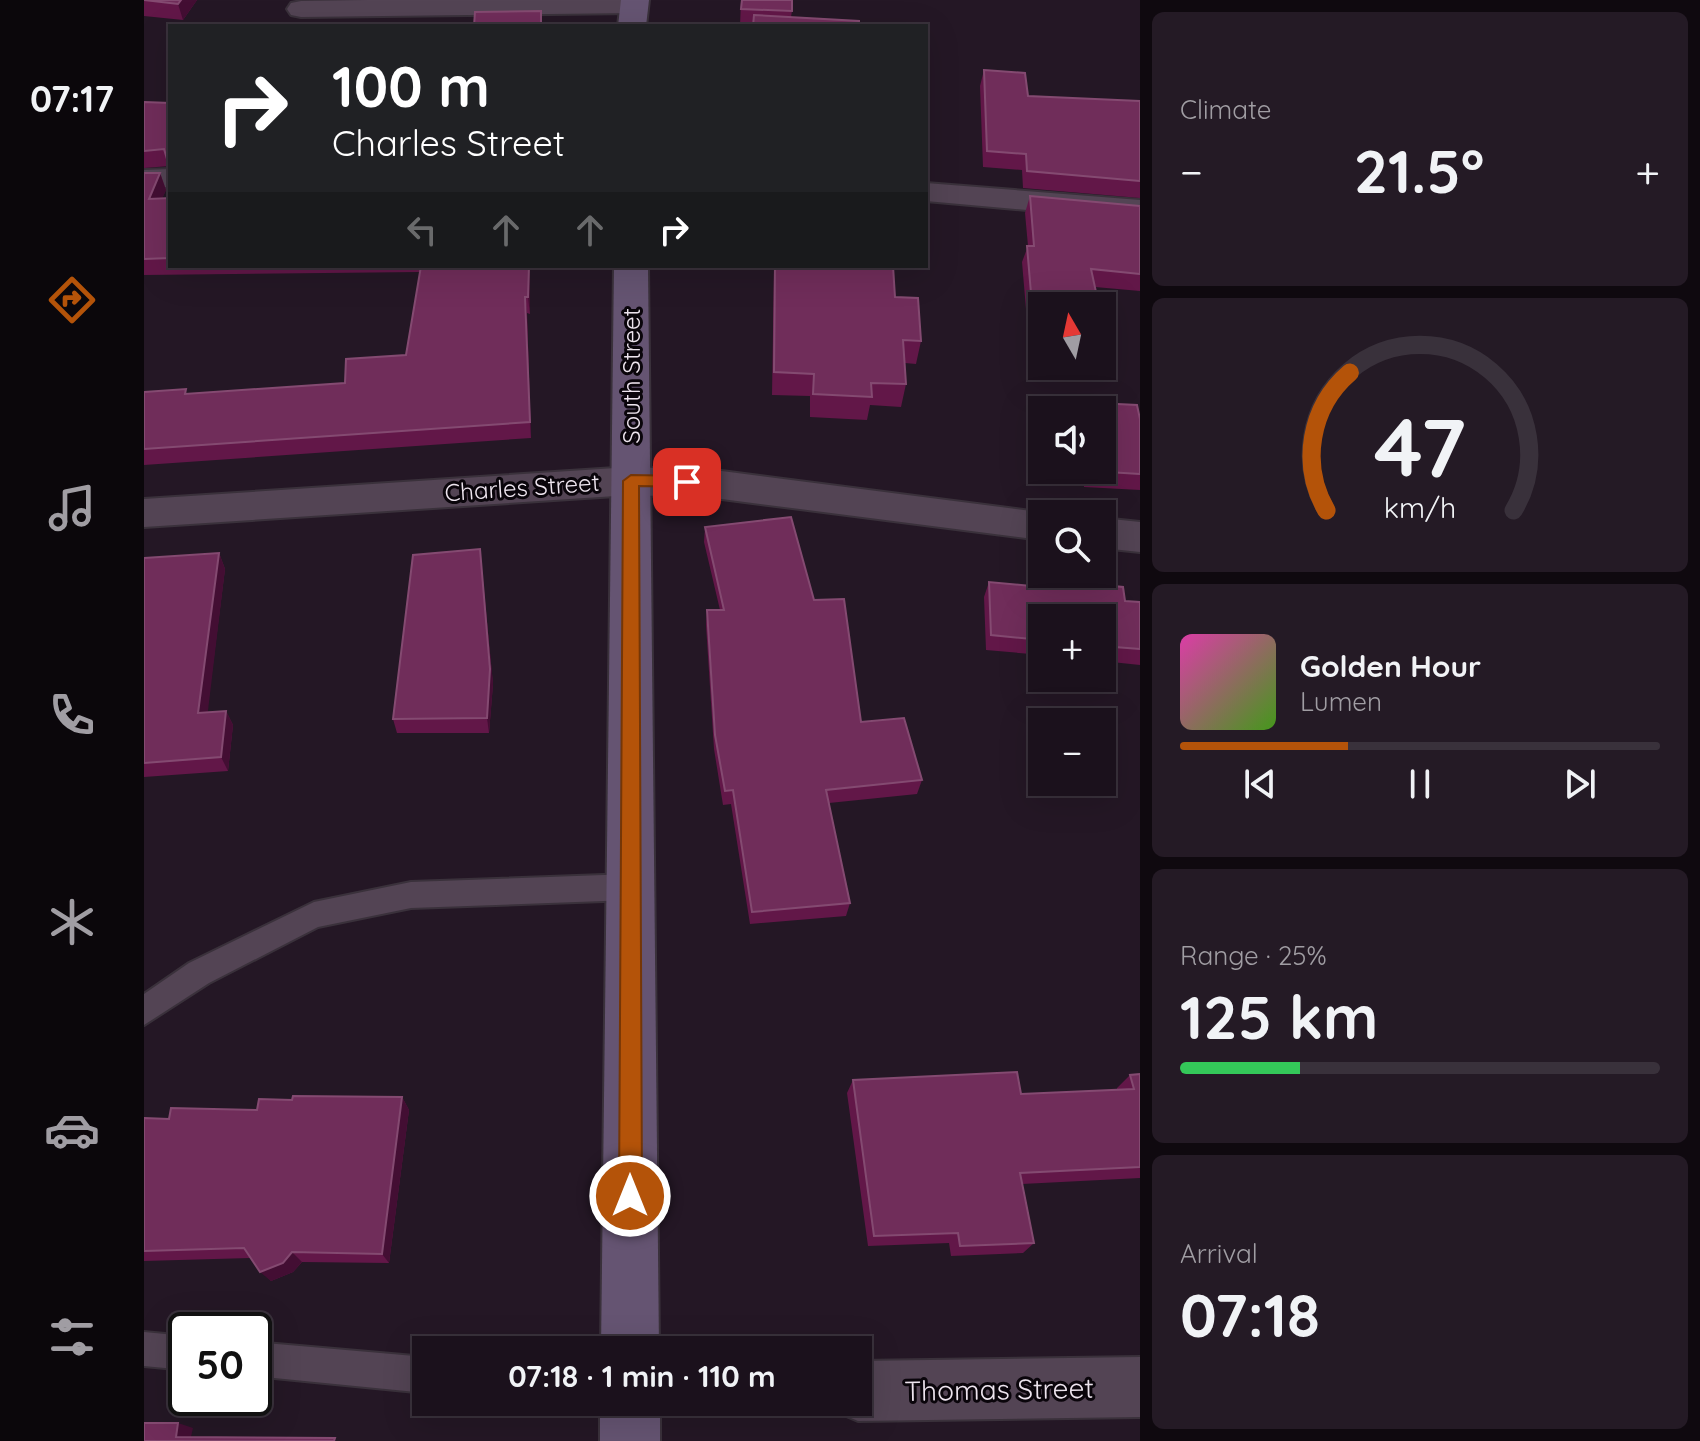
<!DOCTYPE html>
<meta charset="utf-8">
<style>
:root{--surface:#1b111c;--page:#241a25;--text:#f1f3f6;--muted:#a09da3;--line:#39313b;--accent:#b45309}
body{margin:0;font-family:Quicksand,sans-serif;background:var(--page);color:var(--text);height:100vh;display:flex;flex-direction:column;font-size:30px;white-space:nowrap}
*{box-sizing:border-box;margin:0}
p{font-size:26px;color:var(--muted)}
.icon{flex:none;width:44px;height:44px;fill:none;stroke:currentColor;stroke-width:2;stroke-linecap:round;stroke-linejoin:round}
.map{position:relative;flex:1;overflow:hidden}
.panel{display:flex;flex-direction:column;gap:12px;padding:12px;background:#0f090f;width:560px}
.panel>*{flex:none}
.top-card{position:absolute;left:24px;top:24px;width:760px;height:244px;border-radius:0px;box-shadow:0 8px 32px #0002,0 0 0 2px var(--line);background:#202124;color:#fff;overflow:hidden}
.needle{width:52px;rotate:351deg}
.fabs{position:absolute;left:884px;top:292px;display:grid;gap:16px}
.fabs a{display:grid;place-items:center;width:88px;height:88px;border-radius:0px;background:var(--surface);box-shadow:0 8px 32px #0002,0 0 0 2px var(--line);font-size:40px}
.speed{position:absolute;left:24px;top:1312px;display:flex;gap:16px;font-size:40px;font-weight:700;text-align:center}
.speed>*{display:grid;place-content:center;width:104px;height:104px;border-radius:50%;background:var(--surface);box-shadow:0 8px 32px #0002,0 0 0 2px var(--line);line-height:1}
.speed .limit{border:4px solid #111;border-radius:12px;background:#fff;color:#111}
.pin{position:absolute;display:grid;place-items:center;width:68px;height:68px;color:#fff;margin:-34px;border-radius:16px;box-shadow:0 4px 12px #0006}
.me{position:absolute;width:88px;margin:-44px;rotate:0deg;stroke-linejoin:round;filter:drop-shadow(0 0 6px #0008)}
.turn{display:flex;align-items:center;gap:28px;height:168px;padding:0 32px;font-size:36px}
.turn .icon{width:104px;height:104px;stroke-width:2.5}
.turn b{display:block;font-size:56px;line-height:68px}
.lanes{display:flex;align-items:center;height:76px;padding:0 32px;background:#0003;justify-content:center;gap:40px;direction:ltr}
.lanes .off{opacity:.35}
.big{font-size:60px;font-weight:700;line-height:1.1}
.panel .tile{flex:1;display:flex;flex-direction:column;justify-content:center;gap:12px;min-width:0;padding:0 28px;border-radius:12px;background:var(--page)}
.panel .dial{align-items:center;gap:0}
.dial svg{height:208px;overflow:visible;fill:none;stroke:var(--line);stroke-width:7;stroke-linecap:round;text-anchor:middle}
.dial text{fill:var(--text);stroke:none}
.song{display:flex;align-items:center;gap:24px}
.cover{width:96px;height:96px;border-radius:12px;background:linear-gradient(135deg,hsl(320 70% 55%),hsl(100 70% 35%))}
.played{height:8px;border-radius:4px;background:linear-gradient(90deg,var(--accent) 35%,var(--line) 35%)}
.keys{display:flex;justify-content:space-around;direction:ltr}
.heat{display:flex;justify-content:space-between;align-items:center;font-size:44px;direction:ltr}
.charge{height:12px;border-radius:6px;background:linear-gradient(90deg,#34c759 25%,var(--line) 0)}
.trip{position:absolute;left:268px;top:1336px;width:460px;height:80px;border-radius:0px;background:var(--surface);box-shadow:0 8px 32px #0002,0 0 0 2px var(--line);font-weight:700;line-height:80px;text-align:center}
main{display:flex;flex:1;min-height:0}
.dock{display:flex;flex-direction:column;width:144px;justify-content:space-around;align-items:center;background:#0b070b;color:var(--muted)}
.dock .icon{width:56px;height:56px}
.dock .active{color:var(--accent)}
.dock b{font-size:36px;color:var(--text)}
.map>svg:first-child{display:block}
</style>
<main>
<nav class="dock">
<b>07:17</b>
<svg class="icon active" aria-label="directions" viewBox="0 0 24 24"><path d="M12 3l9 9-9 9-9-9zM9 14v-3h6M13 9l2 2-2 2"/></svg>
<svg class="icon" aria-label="music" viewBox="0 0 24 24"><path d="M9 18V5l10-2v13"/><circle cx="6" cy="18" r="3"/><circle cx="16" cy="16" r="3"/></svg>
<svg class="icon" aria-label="phone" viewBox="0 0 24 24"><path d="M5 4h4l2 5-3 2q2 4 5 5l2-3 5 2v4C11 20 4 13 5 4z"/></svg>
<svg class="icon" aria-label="climate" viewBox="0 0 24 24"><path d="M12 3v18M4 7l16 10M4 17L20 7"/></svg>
<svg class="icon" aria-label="car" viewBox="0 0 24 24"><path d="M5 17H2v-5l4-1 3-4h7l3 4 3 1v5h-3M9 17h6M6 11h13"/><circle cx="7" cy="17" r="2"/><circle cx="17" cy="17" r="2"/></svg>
<svg class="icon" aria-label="filters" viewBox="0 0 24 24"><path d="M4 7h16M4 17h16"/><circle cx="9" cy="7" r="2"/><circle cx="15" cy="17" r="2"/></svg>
</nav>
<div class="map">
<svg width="996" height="1441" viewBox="0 0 996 1441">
<rect width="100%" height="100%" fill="#241725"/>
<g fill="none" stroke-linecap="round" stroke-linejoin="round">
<defs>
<g id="lane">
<polygon points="487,874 497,878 501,887 497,896 487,900 267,908 174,927 65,983 0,1025 0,994 45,963 170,902 267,882"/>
<polygon points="0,1332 42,1336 42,1370 0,1366"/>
<polygon points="110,1342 282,1357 282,1393 110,1376"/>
</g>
<g id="street">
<polygon points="223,0 500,0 504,5 500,11 490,13 157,17 147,15 143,9 147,3 157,1"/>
<polygon points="26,169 26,187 0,188 0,170"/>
<polygon points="782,183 996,200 996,220 782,201"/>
<polygon points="487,467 570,470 910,514 898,514 898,540 570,498 487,495 0,527 0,499"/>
<polygon points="958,518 996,522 996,552 958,548"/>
<polygon points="996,1357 996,1417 714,1421 693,1412 689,1402 714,1402 714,1361"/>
</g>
<g id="secondary">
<polygon points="477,0 505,0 502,26 474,26"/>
<polygon points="470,266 504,266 515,1350 457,1350"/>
<rect x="456" y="1402" width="60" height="39"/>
</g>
</defs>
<use href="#lane" stroke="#3a313b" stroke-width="4"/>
<use href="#street" stroke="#3a313b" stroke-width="4"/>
<use href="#secondary" stroke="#3a313b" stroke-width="4"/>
<use href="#lane" fill="#534454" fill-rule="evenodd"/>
<use href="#street" fill="#534454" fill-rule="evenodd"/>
<use href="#secondary" fill="#655472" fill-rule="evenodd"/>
</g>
<g fill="#621748">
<polygon points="0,0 53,0 39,20 0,16"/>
<polygon points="597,0 648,11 647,17 715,26 596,26"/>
<polygon points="840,70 884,96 996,101 996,198 879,188 878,170 839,167 836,86"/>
<polygon points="0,102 26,103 26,166 0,168"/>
<polygon points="0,173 16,173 22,190 18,198 26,198 26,266 386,266 386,314 383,313 387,438 0,465 0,392 44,394 201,383 262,355 276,272 0,275"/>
<polygon points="886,196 996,206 996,291 951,287 955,306 898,306 898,322 883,321 878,262 884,246 881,213"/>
<polygon points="630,266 749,266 751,297 777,341 772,364 761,363 762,384 757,407 726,405 723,420 666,417 666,396 628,395"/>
<polygon points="912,401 993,405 996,419 996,490 940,487 939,475 914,474 914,470 958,470 958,410 908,410"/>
<polygon points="561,527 670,600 717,722 778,780 773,794 685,803 706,903 702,916 606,924 587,804 579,805 570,749 562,625 563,610 576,610 560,542"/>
<polygon points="336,549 349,684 345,733 253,733 249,719"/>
<polygon points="75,553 81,569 63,712 82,711 89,725 84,771 0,777 0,558"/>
<polygon points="918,581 981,601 996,602 996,665 958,661 958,618 898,618 898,655 842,650 840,597 845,582 914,588"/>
<polygon points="996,1074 996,1178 878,1184 890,1243 879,1253 807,1256 805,1243 724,1246 703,1093 709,1080 877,1094 973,1090 973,1088 986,1075"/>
<polygon points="258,1097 265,1110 245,1263 158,1262 149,1272 127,1281 106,1258 0,1261 0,1118 25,1119 113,1110 148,1100"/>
</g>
<g fill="#430e33">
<polygon points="37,0 53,0 39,20 34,4"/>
<polygon points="16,173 22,190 11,215 5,199"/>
<polygon points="385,266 386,266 386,314 384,297"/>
<polygon points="381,297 383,313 387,438 386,422"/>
<polygon points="336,549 349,684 345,733 343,718"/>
<polygon points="75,553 81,569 62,727 54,713"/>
<polygon points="82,711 89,725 84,771 77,757"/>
<polygon points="258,1097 265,1110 245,1263 238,1254"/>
<polygon points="148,1252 158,1262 149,1272 127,1281 116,1272"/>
<polygon points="34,1423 49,1428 46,1441 32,1437"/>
</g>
<g fill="#702d5a" stroke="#844a71" stroke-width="2">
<polygon points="0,0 37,0 34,4"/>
<polygon points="598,0 648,0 648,11 597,9"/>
<polygon points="397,11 397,26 330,26 331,12"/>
<polygon points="610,15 715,21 715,26 609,26"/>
<polygon points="840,70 881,73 884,96 996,101 996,181 883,171 882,154 843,151"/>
<polygon points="0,102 26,103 26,153 23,159 20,149 0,151"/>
<polygon points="0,173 16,173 5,199 26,198 26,258 0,259"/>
<polygon points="886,196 996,206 996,274 947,269 955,306 888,305 883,246 890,246"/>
<polygon points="277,266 385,266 384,297 381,297 386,422 0,449 0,392 42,389 41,394 201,383 202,359 262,355"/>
<polygon points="631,266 749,266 751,297 774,298 777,341 759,340 762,384 727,383 728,397 669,394 670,374 630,372"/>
<polygon points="912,401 993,405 996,419 996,474 947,471 946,470 958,470 958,410 913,410"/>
<polygon points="647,517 670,600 700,599 717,722 760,718 778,780 682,790 706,903 608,912 589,790 581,791 571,735 563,610 580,610 561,527"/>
<polygon points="336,549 346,669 343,718 249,719 269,555"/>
<polygon points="75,553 54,713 82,711 77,757 0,763 0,558"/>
<polygon points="918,581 979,587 981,601 996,602 996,649 958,646 958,618 898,618 898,640 847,635 845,582 918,589"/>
<polygon points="873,1072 877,1094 990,1089 986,1075 996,1074 996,1167 876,1173 890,1243 816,1246 814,1233 730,1236 709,1080"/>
<polygon points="149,1096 258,1097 238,1254 148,1252 139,1263 116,1272 100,1248 0,1251 0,1118 25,1119 27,1108 113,1110 115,1099 148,1100"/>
<polygon points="0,1423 34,1423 32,1437 191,1438 190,1441 0,1441"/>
</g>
<polygon fill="#b45309" stroke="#753606" stroke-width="2" points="487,475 543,476 551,482 543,487 495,486 498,1196 494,1204 486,1207 478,1204 475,1196 479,481"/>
<g text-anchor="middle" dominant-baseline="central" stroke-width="6" stroke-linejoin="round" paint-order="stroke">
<g font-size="24" fill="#ede4ee" stroke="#0a050b">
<text transform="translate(487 376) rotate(-90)">South Street</text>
<text transform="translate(378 487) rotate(-4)">Charles Street</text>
</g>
<g font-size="28" fill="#ede4ee" stroke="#0a050b">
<text transform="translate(855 1389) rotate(-1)">Thomas Street</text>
</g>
</g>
</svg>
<div class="fabs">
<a><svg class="needle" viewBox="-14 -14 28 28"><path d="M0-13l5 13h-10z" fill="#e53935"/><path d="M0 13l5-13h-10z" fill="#a09da3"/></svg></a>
<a><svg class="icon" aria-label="sound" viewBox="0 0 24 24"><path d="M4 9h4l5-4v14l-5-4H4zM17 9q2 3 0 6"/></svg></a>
<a><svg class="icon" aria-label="search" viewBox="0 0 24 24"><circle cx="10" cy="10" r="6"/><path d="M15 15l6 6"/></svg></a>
<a>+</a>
<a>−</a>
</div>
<div class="speed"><div class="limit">50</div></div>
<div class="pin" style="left:543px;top:482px;background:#d93025"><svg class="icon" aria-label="arrive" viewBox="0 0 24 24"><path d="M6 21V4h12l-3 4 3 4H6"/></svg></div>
<svg class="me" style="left:486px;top:1196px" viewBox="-20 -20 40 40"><circle r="17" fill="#b45309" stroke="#fff" stroke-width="3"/><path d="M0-11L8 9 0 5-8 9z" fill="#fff"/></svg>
<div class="trip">07:18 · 1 min · 110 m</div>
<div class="top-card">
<div class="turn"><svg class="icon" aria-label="right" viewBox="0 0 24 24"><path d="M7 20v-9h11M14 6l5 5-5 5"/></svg><div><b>100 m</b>Charles Street</div></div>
<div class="lanes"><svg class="icon off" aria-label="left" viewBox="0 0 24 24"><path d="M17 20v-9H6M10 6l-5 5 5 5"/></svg><svg class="icon off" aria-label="ahead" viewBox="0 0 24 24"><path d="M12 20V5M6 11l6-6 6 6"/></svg><svg class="icon off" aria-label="ahead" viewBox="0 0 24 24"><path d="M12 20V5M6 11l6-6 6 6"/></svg><svg class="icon" aria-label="right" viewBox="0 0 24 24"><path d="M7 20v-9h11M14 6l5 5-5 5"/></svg></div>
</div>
</div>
<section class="panel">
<div class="tile"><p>Climate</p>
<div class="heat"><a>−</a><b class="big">21.5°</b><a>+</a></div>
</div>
<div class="tile dial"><svg viewBox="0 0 100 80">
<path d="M14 69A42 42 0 1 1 86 69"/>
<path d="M14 69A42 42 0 0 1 23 16" stroke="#b45309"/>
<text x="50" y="56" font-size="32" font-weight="700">47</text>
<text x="50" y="72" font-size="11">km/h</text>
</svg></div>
<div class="tile">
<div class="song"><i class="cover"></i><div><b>Golden Hour</b><p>Lumen</p></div></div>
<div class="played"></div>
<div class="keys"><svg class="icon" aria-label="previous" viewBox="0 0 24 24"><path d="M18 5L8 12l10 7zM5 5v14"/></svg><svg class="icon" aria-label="pause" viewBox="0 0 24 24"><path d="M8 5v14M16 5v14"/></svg><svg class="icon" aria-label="next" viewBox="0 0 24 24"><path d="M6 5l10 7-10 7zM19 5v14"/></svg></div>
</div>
<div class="tile"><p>Range · 25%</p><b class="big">125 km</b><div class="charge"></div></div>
<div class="tile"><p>Arrival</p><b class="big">07:18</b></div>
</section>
</main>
